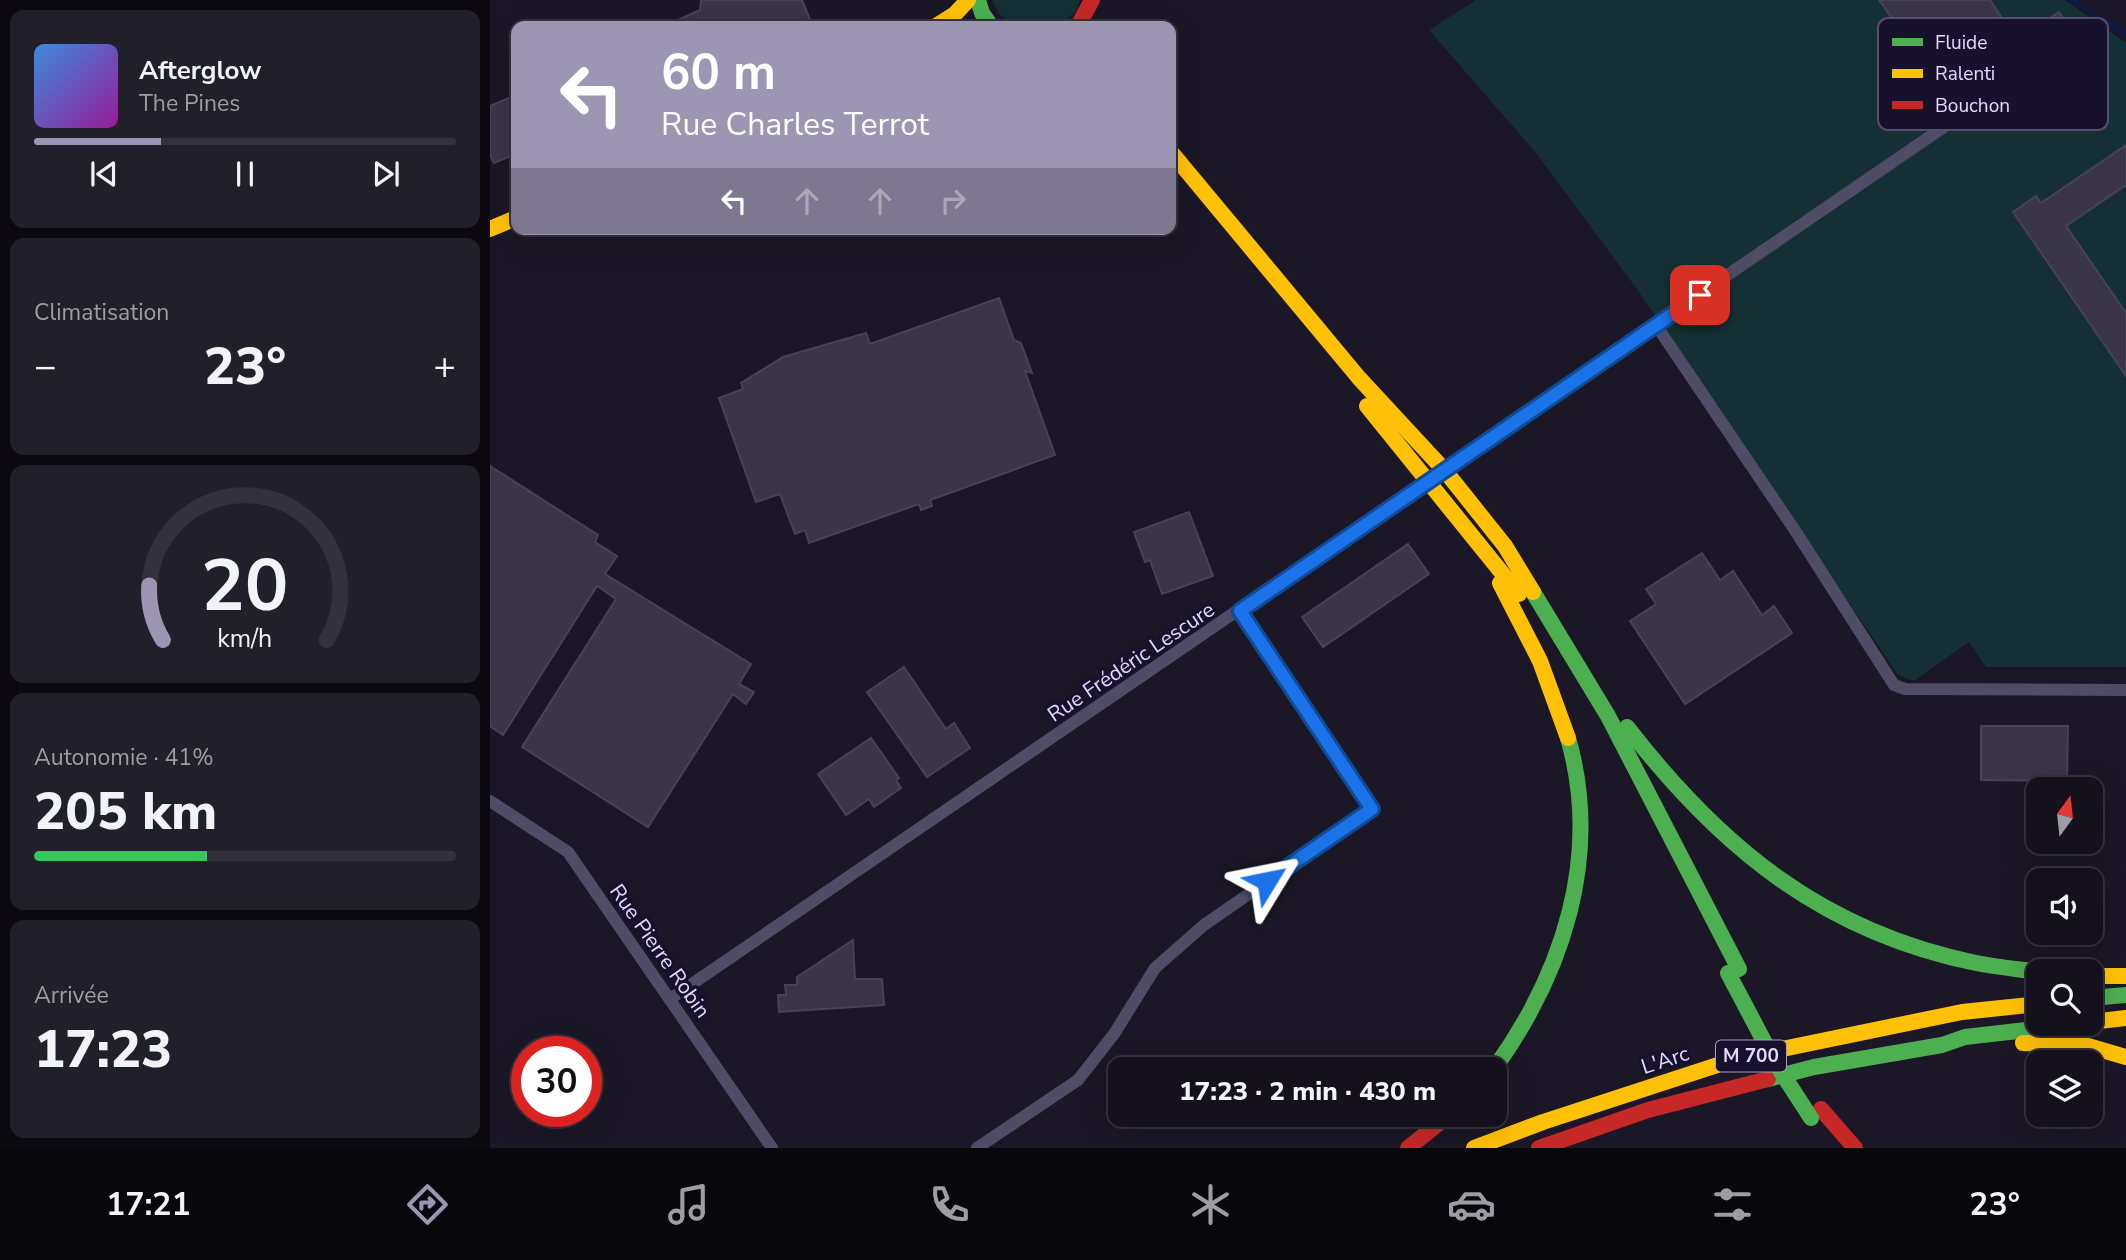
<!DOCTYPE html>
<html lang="fr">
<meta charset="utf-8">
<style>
:root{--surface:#14111c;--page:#211f29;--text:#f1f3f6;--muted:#9d9da3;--line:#33313b;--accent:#9d96b3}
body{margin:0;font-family:"Nunito Sans",sans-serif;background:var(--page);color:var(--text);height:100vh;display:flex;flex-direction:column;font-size:26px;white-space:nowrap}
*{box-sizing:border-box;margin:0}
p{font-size:23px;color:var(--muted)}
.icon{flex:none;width:38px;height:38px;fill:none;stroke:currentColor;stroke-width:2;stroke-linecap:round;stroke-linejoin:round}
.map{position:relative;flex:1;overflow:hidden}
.panel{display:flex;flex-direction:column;gap:10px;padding:10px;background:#0b090f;width:490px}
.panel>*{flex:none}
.banner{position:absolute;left:21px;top:21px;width:665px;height:214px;border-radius:14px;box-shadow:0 7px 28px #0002,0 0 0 2px var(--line);background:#9d96b3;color:#fff;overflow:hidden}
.needle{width:46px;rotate:15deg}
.fabs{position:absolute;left:1536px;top:777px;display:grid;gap:14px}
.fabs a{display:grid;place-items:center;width:77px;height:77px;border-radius:14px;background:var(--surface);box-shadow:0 7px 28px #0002,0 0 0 2px var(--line);font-size:35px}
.speed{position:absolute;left:21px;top:1036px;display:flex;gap:14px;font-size:35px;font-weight:700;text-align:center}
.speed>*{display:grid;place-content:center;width:91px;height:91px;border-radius:50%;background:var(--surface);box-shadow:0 7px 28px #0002,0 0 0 2px var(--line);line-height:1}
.speed .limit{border:10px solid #d22;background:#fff;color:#111}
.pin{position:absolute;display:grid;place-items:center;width:60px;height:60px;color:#fff;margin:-30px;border-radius:14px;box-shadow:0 4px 10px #0006}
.me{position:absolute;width:77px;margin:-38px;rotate:55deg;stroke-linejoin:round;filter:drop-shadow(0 0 5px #0008)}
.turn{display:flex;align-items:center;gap:24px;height:147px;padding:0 35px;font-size:32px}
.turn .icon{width:91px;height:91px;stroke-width:2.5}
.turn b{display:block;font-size:49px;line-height:60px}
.lanes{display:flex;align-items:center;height:66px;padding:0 35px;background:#0003;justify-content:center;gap:35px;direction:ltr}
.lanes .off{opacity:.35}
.big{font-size:52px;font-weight:800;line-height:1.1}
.panel .widget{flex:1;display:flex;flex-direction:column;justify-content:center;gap:10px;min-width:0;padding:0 24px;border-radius:14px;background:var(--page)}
.panel .dial{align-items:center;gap:0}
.dial svg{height:182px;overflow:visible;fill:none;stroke:var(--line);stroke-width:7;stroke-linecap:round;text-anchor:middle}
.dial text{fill:var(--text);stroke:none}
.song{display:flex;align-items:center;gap:21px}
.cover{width:84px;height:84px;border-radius:10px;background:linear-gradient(135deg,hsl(210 70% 55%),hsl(300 70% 35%))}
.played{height:7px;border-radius:4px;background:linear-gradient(90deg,var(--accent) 30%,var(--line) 30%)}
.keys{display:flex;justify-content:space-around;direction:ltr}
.heat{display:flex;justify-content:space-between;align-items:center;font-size:38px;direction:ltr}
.charge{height:10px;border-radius:5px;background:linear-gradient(90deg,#34c759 41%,var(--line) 0)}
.trip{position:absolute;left:618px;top:1057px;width:399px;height:70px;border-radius:14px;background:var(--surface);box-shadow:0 7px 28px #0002,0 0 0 2px var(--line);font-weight:800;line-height:70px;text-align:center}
.tabs{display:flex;height:112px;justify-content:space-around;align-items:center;background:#08070b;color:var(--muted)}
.tabs .icon{width:49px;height:49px}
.tabs .current{color:var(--accent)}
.tabs b{font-size:32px;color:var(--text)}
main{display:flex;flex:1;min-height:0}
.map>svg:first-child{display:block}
</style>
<main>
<section class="panel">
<div class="widget">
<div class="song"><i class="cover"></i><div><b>Afterglow</b><p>The Pines</p></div></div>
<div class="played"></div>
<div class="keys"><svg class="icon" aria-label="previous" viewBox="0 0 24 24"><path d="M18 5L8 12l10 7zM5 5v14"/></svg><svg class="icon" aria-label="pause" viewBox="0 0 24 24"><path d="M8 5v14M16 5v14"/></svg><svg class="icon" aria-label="next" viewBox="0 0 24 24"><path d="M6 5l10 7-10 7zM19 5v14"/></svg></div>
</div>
<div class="widget"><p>Climatisation</p>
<div class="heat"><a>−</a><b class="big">23°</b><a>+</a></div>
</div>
<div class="widget dial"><svg viewBox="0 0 100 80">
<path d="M14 69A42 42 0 1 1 86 69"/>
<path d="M14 69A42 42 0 0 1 8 45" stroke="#9d96b3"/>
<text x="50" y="56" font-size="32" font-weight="700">20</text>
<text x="50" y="72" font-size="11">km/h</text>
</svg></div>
<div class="widget"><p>Autonomie · 41%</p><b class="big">205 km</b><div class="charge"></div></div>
<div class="widget"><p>Arrivée</p><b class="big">17:23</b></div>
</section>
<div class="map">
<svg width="1636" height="1148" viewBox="0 0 1636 1148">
<rect width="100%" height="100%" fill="#1b1726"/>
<g fill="#143034">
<polygon points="502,0 590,0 586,11 569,26 523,26 509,14"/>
<polygon points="986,0 1575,0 1636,43 1636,667 1496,667 1479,642 1424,681 1408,675 1149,292 1046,153 939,30"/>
</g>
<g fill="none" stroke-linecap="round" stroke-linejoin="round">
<polyline stroke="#0c1c48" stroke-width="4.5" points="1582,0 1636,34"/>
</g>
<g fill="#3a3547" stroke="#484258" stroke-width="2">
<polygon points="211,0 312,0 321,22 311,26 175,26 210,10"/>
<polygon points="1389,0 1500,0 1512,18 1444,66 1448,71 1431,82 1393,28 1404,21"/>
<polygon points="1569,12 1584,34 1568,46 1552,23"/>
<polygon points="26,95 26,154 4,163 0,155 0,106"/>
<polygon points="1636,145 1636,185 1576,226 1636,313 1636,376 1523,212 1546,196 1551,203"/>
<polygon points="509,298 524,340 531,343 542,373 535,371 565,455 440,500 442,506 431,510 429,504 319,543 315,530 305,534 290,494 266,502 229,398 253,389 251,383 293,357 376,333 380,344"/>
<polygon points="0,466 108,535 105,542 127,556 115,574 261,664 249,684 264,692 256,704 243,694 158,827 32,747 126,599 107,586 13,735 0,726"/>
<polygon points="699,512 723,576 672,594 660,560 655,562 644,532"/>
<polygon points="918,544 939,574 833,647 812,617"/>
<polygon points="1212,553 1230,580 1243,571 1272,615 1284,606 1302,633 1195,704 1140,621 1166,604 1156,589"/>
<polygon points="414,667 456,729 464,723 480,748 437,777 377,692"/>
<polygon points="1491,726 1578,726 1577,781 1491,780"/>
<polygon points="381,738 409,778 406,780 411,788 384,807 379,799 356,815 328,774"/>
<polygon points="363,940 365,979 392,979 394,1005 289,1012 288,995 296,995 295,985 307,985 307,977"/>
</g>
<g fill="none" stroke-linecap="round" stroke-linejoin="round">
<g stroke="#4f4c66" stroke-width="12">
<polyline points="1166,325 1306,532 1404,685 1415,689 1636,690"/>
<polyline points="0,801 78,852 282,1148"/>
<polyline points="180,999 1483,107"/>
<polyline points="487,1148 588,1080 624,1034 665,968 714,925 882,809 750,611"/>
</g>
<g stroke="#4caf50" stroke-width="16">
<polyline points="488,0 492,13 501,26"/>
<polyline points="1043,592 1118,716 1249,969"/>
<path d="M1137 727C1230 847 1333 932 1486 963 1506 967 1528 969 1549 972"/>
<polyline points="1601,998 1636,995"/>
<path d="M1004 1069C1073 973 1112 856 1078 738"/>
<polyline points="1278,1079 1324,1067 1452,1045 1475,1037 1589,1024"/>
</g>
<g stroke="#ffc107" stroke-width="16">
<polyline points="446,26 465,14 478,0"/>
<polyline points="681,152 869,378 956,472 1015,546 1043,592"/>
<polyline points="0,229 26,218"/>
<polyline points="877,406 1029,594"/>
<polyline points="1010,583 1050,661 1078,738"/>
<polyline points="1601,976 1636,976"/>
<polyline points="1601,1022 1636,1018"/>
<polyline points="1533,1043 1598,1046 1636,1057"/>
<polyline points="984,1148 1053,1122 1249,1058 1472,1012 1549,1004"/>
</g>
<g stroke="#c62828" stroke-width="16">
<polyline points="588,26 602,0"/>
<polyline points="1331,1109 1365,1148"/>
<polyline points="918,1148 959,1115"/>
<polyline points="1049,1148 1158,1110 1278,1079"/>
</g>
<polyline stroke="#4caf50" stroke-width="16" points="1238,973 1286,1064 1321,1118"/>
</g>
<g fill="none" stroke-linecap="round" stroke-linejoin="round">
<defs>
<polyline id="route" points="777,881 882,809 750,611 1210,295"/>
</defs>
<use href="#route" stroke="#114b97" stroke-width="18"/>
<use href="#route" stroke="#1a73e8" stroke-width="12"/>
</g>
<g text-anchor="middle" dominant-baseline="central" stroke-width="7" stroke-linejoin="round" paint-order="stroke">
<rect fill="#18112c" stroke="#a69ec0" stroke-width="2" x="1226" y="1040.5" width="70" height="31" rx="5"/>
<g font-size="19" font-weight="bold" fill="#e3dbff">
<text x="1261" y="1056">M 700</text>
</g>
<g font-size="21" fill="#e3dbff" stroke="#18112c">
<text transform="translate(641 662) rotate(-34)">Rue Frédéric Lescure</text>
<text transform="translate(170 951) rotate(55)">Rue Pierre Robin</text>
<text transform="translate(1175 1060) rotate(-18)">L'Arc</text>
</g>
</g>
<rect x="1388" y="18" width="230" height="112" rx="10" fill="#18112c" stroke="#554e6b" stroke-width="2"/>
<rect x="1402" y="38" width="31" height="8" fill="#4caf50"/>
<rect x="1402" y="69" width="31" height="9" fill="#ffc107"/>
<rect x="1402" y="101" width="31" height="8" fill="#c62828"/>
<g font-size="19" fill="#e3dbff">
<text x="1445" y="49">Fluide</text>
<text x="1445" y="80">Ralenti</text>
<text x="1445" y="112">Bouchon</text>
</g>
</svg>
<div class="fabs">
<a><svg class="needle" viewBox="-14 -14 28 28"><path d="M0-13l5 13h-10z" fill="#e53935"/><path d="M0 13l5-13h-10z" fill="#9d9da3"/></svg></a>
<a><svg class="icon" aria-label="sound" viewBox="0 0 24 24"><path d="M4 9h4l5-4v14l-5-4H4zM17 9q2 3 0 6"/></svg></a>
<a><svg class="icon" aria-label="search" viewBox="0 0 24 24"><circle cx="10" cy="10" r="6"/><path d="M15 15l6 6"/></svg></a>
<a><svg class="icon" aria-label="layers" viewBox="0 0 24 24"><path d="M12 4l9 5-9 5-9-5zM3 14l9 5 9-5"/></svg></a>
</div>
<div class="speed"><div class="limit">30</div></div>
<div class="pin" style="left:1210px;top:295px;background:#d93025"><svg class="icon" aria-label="arrive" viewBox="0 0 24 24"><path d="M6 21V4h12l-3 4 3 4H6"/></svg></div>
<svg class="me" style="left:777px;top:881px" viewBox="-20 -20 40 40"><path d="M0-17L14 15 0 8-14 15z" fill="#1a73e8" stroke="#fff" stroke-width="4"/></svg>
<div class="trip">17:23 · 2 min · 430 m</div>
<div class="banner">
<div class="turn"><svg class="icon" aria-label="left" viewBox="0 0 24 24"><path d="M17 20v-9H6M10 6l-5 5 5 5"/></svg><div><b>60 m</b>Rue Charles Terrot</div></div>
<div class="lanes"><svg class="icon" aria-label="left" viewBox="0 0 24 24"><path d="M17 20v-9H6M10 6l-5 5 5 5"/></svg><svg class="icon off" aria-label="ahead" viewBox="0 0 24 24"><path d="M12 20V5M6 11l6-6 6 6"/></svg><svg class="icon off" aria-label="ahead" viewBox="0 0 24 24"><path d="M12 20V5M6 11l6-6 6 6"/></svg><svg class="icon off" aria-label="right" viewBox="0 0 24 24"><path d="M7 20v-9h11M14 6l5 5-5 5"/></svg></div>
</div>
</div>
</main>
<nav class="tabs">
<b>17:21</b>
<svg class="icon current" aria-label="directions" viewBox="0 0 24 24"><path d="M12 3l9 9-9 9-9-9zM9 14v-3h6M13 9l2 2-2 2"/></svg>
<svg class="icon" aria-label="music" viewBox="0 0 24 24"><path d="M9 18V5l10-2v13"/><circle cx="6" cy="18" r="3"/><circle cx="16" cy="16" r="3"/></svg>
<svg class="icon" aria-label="phone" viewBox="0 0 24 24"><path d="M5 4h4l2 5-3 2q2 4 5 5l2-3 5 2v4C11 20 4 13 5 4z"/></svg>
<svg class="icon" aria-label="climate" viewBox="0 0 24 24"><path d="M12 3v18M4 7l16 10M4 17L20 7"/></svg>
<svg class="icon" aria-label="car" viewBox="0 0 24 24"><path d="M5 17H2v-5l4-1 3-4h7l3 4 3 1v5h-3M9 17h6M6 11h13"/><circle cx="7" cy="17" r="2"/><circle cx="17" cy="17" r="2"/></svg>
<svg class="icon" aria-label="filters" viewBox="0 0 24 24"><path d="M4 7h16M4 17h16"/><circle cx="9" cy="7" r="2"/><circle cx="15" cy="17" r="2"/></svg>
<b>23°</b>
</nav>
